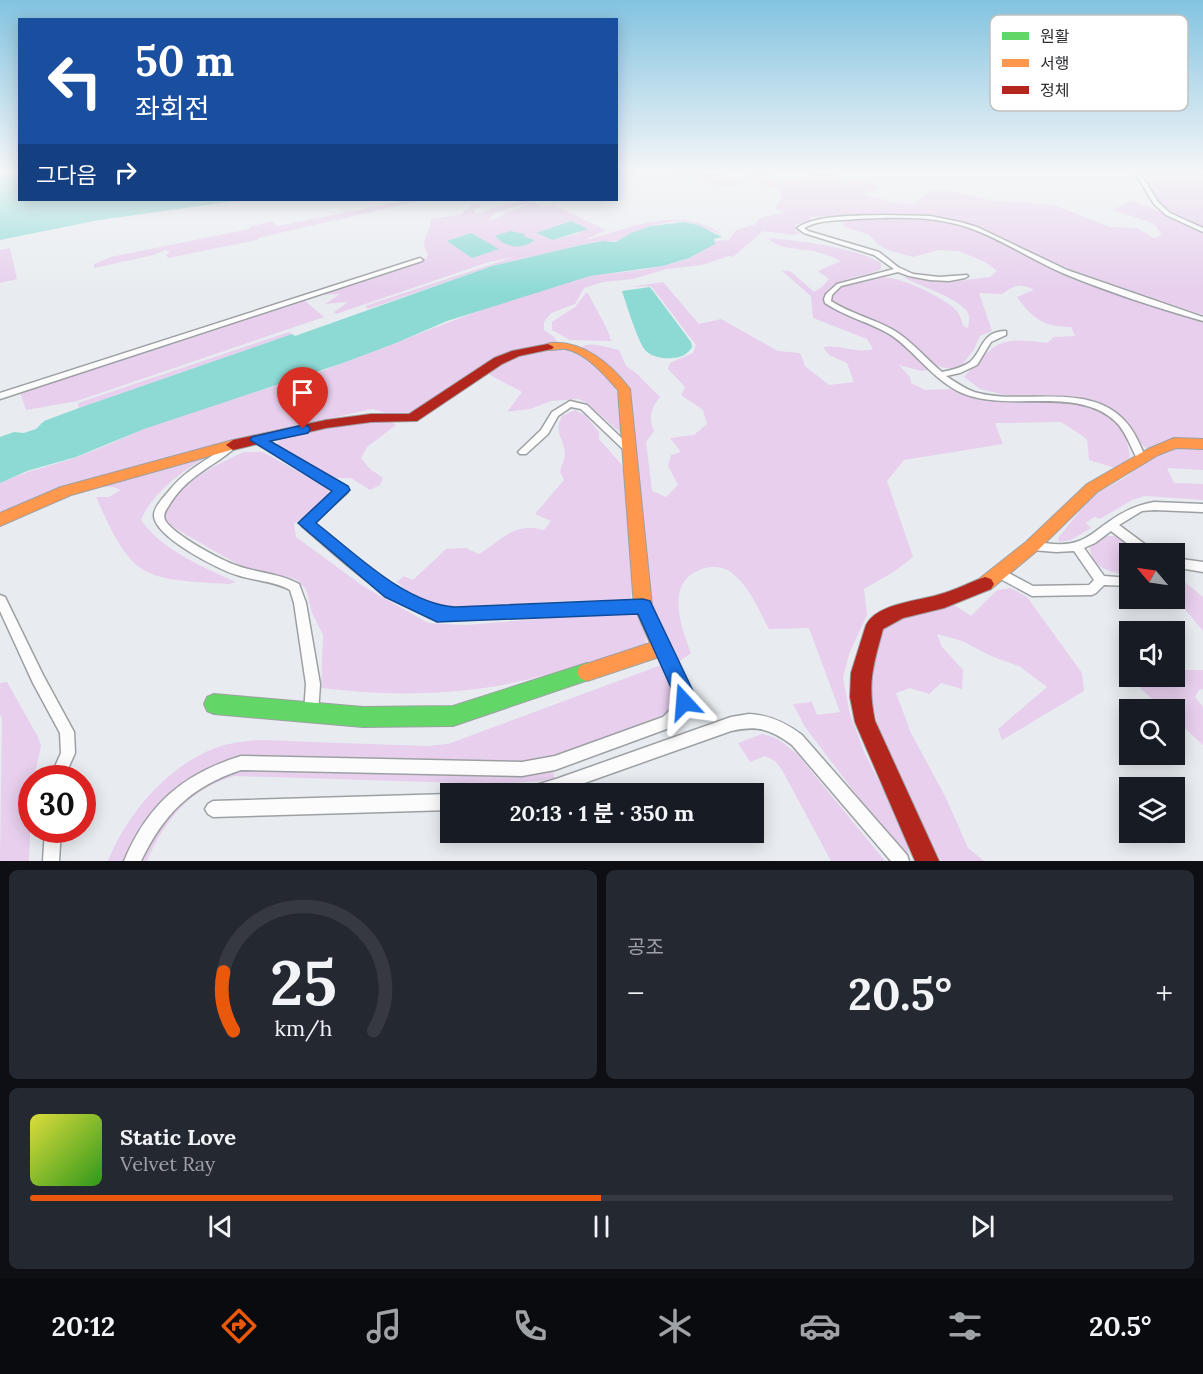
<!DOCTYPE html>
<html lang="ko">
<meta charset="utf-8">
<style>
:root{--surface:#171b24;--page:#242831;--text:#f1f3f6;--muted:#9ea1a6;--line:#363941;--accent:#ea580c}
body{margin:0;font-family:Lora,"Noto Sans KR",serif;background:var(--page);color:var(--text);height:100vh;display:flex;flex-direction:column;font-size:22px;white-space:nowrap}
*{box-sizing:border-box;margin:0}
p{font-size:20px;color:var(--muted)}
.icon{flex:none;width:33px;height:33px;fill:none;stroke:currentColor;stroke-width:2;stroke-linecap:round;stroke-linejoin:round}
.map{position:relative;height:861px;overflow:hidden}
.drawer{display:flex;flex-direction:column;gap:9px;padding:9px;background:#0d0f14;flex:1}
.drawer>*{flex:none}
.guide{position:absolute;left:18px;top:18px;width:600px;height:183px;border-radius:0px;box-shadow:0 3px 15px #0003;background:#1a4fa0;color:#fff;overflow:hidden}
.needle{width:39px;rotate:299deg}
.buttons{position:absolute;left:1119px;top:543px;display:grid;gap:12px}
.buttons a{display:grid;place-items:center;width:66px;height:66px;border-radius:0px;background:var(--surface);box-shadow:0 3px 15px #0003;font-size:30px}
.speed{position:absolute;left:18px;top:765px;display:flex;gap:12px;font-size:30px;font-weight:700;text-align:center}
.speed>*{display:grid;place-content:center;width:78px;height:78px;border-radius:50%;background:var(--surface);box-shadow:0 3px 15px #0003;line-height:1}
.speed .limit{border:9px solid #d22;background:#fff;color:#111}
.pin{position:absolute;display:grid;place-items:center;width:51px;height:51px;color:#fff;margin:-62px -26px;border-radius:50% 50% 50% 0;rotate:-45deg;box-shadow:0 0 6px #0007}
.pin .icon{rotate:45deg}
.me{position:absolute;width:66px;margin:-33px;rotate:341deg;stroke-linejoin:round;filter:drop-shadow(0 0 4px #0008)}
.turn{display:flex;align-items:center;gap:21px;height:126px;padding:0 18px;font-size:27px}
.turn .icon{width:78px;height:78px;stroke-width:2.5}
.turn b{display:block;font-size:42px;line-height:51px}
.then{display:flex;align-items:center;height:57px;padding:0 18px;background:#0003;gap:12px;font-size:22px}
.big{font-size:45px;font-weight:700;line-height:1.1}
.drawer .tile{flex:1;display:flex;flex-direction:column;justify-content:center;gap:9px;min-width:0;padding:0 21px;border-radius:9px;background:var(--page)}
.drawer .dial{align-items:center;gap:0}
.dial svg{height:156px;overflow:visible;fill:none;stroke:var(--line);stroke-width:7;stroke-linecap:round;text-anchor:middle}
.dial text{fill:var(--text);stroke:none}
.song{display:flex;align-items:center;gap:18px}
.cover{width:72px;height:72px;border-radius:9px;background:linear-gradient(135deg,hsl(60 70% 55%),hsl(110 70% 35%))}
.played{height:6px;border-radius:3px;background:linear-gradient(90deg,var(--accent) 50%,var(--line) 50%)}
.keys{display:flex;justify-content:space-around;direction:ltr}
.heat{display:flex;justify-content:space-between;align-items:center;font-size:33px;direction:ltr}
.drawer .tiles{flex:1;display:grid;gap:9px;grid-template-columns:1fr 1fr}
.tile:last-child{grid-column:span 2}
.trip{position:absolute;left:440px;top:783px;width:324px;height:60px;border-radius:0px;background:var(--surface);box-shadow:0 3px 15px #0003;font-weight:700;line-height:60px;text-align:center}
.dock{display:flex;height:96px;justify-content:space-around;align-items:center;background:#090b0e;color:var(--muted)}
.dock .icon{width:42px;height:42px}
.dock .selected{color:var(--accent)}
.dock b{font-size:27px;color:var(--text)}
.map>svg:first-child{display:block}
</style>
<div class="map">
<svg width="1203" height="861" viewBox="0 0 1203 861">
<rect width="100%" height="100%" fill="#e8ecf0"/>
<g fill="#e7cfed" fill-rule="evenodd">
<path d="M699 171 732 178 740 184C717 192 693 175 669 174 652 173 634 176 617 178V172L621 171Z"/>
<path d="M747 171H794L764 175C785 193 810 169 831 175 835 176 840 181 843 183L853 179 876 185 878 190 861 194 895 203 913 204 931 190 952 191 993 201 1054 205 1109 227 1137 228 1154 238 1162 235 1153 223 1112 210 1131 201C1157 208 1179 222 1203 233V315L1068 269 991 233 960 221 905 215 810 217V221L795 225V231L801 233 794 235 763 231 733 257 729 256 702 265 666 269 633 279 603 282 584 288 575 304 551 313 544 322V330L554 337 557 342 527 348 415 414 397 416 372 409 256 435 54 490 0 514V483C25 471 51 466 77 457 100 449 122 438 144 429 193 409 245 396 295 380 383 351 466 311 555 286 567 282 579 278 591 276 624 271 692 269 714 241L729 240 736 230 754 225 760 218 785 212 775 208 782 197 779 189C767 186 753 183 747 171Z"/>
<polygon points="1140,171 1203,171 1203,227 1168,210 1158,200"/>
<polygon points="407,200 423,200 258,238 257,240 168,258 166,255 170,252 165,250 154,255 94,268 94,264 111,257 249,229 250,227 272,221 276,226 283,225"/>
<path d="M528 200H537L494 213 489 220H494L504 214 533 202 543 207 553 205 606 230 585 240C617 232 657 215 690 221 701 223 711 228 721 233 710 233 700 224 689 222 668 218 637 229 620 241H603L577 246 492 266 368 309 365 306 514 257 489 262 336 314 334 312 348 302 325 304 340 294 315 295 426 259 428 254C418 239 431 234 431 219L462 214 464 210 471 208 470 205 479 204 482 206 473 210 476 214 498 206ZM571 221 580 233 553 240 536 233Z"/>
<path d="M898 218 942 222 963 226 983 233 1065 275 1203 322V441L1174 440 1148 449 1142 445 1126 422 1115 413 1054 397 1005 395 980 389 964 377C996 342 998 336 1047 343L1054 337 1075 336 1071 327C1044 327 1033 319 1017 297L1034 290C1021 283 1013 285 1002 294L979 293 992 331 980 336 973 351 961 366C953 368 945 369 938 366 925 360 917 347 906 339 885 324 858 315 834 305L830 299C841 281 871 276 890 278 907 280 943 298 955 309 959 313 962 320 963 326L968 328C969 321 971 315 966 310 952 295 921 287 903 277L958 281 990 277 997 271 987 263 959 251 938 250 913 257 888 250 877 244 870 235 845 227 843 223 853 219Z"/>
<path d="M768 238C797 240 857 248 881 263V269C862 279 832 276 823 298L825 303 831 307 894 337 931 370 921 371 899 365 910 377 911 383 925 390 952 389 982 399 1082 404C1111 411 1127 427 1130 458L1115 468 1089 460 1087 439 1061 422 995 423 1003 444 904 460 887 481 913 557 895 571 864 589 867 615 849 654 843 678 850 714 865 754 907 836 909 857 881 827 805 727 793 704 812 702 817 715 840 712 809 628 769 629C758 609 750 587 731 572 724 567 713 566 705 568 664 579 680 625 691 653L677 663 651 610 625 385 613 369 580 348C591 340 607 348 619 350L626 366 636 373 660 397C651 408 648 417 654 431L646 442 652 491 666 497 678 485 668 466 671 455 681 452 670 438 694 435 707 424 703 410 681 395 685 387 668 369 670 363 693 353 696 345 651 286 630 287 663 282 699 324 721 319 778 351 800 353 805 366 829 385 854 382 847 363 829 355 823 347C840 344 857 354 873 349L867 339 813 318 811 296 782 271H790L814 292 822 287 829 279 818 271 841 261C832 257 823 253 814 251 799 248 779 250 768 238Z"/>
<polygon points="10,248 17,279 0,283 0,250"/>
<path d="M586 293H588C595 309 608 326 611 341L570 340 552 330V322L575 307Z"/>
<polygon points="304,300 324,317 77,401 26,410 20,392"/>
<polygon points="289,332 292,334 79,408 78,403"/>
<path d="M567 349C610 368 624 389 624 436L587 403 578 399 551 401 530 409 507 412 522 392 490 375 489 372C518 354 532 350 567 349Z"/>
<path d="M575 410 585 415 599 432V439L621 464 625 472 634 583 630 600 560 601 461 608 434 605 410 594 397 582 404 576 413 580 446 549 466 548 479 554C504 539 513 522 544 530L551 521 535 514 564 480 560 472C561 467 565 459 565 453 564 438 553 433 562 416Z"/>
<polygon points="365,420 387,420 396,425 367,447 361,458 370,469 383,478 380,485 370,490 351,478 333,478 277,446 278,440 287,436"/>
<polygon points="1177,445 1203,446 1203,470 1167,468 1174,483 1203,484 1203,500 1145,496 1132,500 1100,519 1094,517 1086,523 1091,528 1071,540 1059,542 1058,538 1093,495 1126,477 1153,457"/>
<path d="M244 452H263L328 488 330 493 327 497 294 524 296 537 363 586 428 623 466 625 626 612 637 614 645 630 646 646C602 657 558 673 513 683 450 696 384 696 321 688L323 635 312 613 306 589 295 579 239 565 171 526 165 517V510C190 478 207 469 244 452Z"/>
<path d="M205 456 206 458C183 469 151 495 141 520 162 550 203 567 236 582L229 584C141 579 133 580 96 497H109L121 490 113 487 98 486Z"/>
<path d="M1106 536H1117L1142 553 1130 554 1129 575C1111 573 1091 568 1090 547Z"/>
<polygon points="1175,574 1203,597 1203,631 1175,597"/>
<path d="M1011 588 1027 597 1082 673 1084 691 1002 740 998 729 1047 687 1019 666 991 656 962 641 937 634 942 647 963 670 962 689 941 683 929 694 910 688 896 693 911 733 946 798 968 848 984 861H941C909 799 859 723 874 652 876 641 883 627 892 621 907 612 937 609 954 605L971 616 997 590Z"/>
<path d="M664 664C673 683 679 697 664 715L554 757 519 764 243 758C179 768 161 813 127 861H108C128 810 178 753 234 743 260 738 286 741 312 742 350 743 389 745 427 746L448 744Z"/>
<polygon points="1175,670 1203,670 1203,689 1199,690 1195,697 1203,707 1203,745 1175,719 1174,710 1163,709 1125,674 1129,672 1130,676 1174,676"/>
<polygon points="7,682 38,737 41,746 34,778 32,778 29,861 0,861 2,719 0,714 0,683"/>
<path d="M762 734C778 737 786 745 798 755L885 861H831L782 770 775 761 765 756 750 762 738 743Z"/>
<path d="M243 768H553L554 778 541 781 493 784 235 776C190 788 165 820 147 861H137L147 839 195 787Z"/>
</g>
<g fill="#8ddad5">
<polygon points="0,171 19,171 20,200 243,200 99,220 0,240"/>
<polygon points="571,221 588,229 553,240 536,233"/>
<polygon points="685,222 698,225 722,237 714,239 715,244 689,258 663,266 590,276 447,321 396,343 343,363 144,429 76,457 27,471 0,483 0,437 14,432 24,433 36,429 44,421 79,408 292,334 295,336 492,266 577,246 603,241 616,242 631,233 651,226"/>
<path d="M511 231 524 234 525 237 535 240C522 250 506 248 495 236Z"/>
<polygon points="471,233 499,249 472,258 447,241"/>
<path d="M650 287 691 342 692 347C688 354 681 358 672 358 664 359 651 357 645 350 637 339 627 306 622 291Z"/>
</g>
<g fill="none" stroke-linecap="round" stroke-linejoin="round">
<defs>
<g id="street">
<polygon points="1134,171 1139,171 1158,202 1170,213 1203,228 1203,232 1166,215 1154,204"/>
<path d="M884 215 930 216 960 222 977 227 1067 270 1203 317V321C1158 308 1108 292 1065 274 1034 261 1006 242 975 230 938 215 896 217 857 219 840 221 820 219 804 228L808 231 879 252 898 267 913 274 939 277 967 275 968 276 965 278 949 281 930 280 909 276 898 272 841 286 832 295 831 301C851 314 875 319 895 331 913 342 926 359 942 372 951 370 962 368 970 362 983 351 981 331 1006 331V335L991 342 977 365 960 373 946 376C955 382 964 388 974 392 1020 406 1087 381 1124 420 1135 431 1140 446 1147 460L1145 462H1139C1131 449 1127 433 1116 422 1077 385 1009 413 962 393 933 380 916 352 891 335 870 322 845 317 825 303L824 299 826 294 837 284 894 269 874 255 804 233 797 228C816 214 860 216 884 215Z"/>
<polygon points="420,258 423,260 422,261 0,399 0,393"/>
<polygon points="570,401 587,405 633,449 635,451 633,453 627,453 581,409 571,407 558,416 548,434 526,454 520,454 518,452 520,450 541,430 552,412"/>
<path d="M257 437 347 487 348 490 347 493 313 523C346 551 379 584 419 601 430 606 442 608 455 610L643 601 647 602 649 606 647 610 643 611 455 620C389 609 351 568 302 526L301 523 302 520 336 490 254 442 252 440Z"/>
<path d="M233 442 238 445 236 447C212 468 186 476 168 507 165 511 163 515 165 520 172 534 222 561 238 566 258 573 279 573 299 584L306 603 320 684 318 713 316 718 311 720 306 718 304 713 306 684 294 603 290 590C274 581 255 581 237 575 219 570 153 536 154 515 154 507 163 498 168 492 182 474 199 464 218 452 223 449 227 444 233 442Z"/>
<path d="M1154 502 1203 504V512L1154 510 1142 511 1119 525 1154 551 1155 554H1141L1111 531 1095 543 1084 548 1104 576 1130 578V586L1104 585 1096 593 1092 595 1032 596 997 577 995 574 997 571 1001 569 1033 586 1089 585 1094 580 1074 551 1056 552 1032 550 1028 549 1027 546 1028 543 1032 542C1047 543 1065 547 1079 541 1090 537 1098 529 1107 523 1122 512 1136 505 1154 502Z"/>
<polygon points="1174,558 1203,562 1203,572 1174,567"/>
<polygon points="0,595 5,597 43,675 74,732 75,753 64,778 50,778 61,753 60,733 33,683 0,611"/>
<path d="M661 642 665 644C684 675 704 696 672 727L555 770 522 776 241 770C190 787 164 814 141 861H124C148 804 183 774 241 756L522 762 555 756 663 717C667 713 673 708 675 702 682 684 662 663 655 648L657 644Z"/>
<path d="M749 714C770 715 786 723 802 735L907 855 909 861H891L792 745C771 729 757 725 731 731L559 792 521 794 523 789 559 778 731 717Z"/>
<polygon points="450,794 450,810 213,817 208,814 205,809 208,804 213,801"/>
<polygon points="45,830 61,830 59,861 43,861"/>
</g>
<polygon id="fast" points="587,663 594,666 597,672 594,678 453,726 363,727 214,714 207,711 204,704 207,697 214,694 363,707 453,706"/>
<g id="slow">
<path d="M550 343C583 340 611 364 630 389L652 606 670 648 668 654 587 681 580 678 577 672 580 666 650 643 634 606 618 390C605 375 585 352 565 349 556 348 549 353 542 347Z"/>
<polygon points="1174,438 1203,439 1203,449 1176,448 1158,455 1097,492 1038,550 991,589 985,591 979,589 976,584 979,579 1026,542 1087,484 1148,449"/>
<polygon points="233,440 240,445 238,448 71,495 0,526 0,513 61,487"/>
</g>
<g id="jam">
<polygon points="548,344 554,347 552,349 519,356 502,364 417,421 371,422 326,428 233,450 226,445 233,440 326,420 371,414 409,414 494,358 512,351"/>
<path d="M985 577 991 579 994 584 991 589 944 608 903 618 883 629C873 666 867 683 875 721L939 861H915L855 722 850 697 851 673 866 625C877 603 920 601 941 594 956 590 970 582 985 577Z"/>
</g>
</defs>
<use href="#street" stroke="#9da0a3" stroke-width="3"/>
<use href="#fast" stroke="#9da0a3" stroke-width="2"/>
<use href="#slow" stroke="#9da0a3" stroke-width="2"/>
<use href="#jam" stroke="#9da0a3" stroke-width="2"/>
<use href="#street" fill="#fcfcfd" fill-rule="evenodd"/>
<use href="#fast" fill="#63d668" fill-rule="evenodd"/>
<use href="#slow" fill="#ff974d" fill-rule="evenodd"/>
<use href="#jam" fill="#b3261e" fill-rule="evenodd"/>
</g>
<linearGradient id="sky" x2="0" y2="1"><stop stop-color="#83c3e0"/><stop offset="0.59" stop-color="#f5f6f8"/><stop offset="1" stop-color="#f5f6f8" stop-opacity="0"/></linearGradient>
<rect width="1203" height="292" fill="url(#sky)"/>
<path fill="#1a73e8" stroke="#114b97" stroke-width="1.5" d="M303 425 308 426 310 429 308 433 270 441 348 486 350 490 316 523C355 553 405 604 455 607L643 599 650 601 693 691 694 702 691 709 684 712 677 709 673 692 638 614 437 622 385 597 298 523 332 491 250 440 252 437Z"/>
<rect x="990" y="15" width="198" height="96" rx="9" fill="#fff" stroke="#c0c0c1" stroke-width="1.5"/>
<rect x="1002" y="32" width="27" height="8" fill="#63d668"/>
<rect x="1002" y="59" width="27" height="8" fill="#ff974d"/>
<rect x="1002" y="86" width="27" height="8" fill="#b3261e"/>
<g font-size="16" fill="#2c2e31">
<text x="1040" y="42">원활</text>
<text x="1040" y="69">서행</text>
<text x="1040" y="96">정체</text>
</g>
</svg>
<div class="buttons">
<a><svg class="needle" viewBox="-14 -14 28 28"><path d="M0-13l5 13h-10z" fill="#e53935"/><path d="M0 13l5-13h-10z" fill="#9ea1a6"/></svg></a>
<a><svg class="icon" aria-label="sound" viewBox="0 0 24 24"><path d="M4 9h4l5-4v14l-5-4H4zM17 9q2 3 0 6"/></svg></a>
<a><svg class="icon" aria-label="search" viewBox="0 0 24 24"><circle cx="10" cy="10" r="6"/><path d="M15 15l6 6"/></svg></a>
<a><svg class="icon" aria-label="layers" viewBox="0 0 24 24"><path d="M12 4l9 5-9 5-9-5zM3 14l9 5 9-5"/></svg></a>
</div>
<div class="speed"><div class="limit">30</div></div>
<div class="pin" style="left:303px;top:429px;background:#d93025"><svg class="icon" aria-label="arrive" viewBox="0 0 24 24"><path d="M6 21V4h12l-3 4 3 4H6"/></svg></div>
<svg class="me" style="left:684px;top:702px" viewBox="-20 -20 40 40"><path d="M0-17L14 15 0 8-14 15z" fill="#1a73e8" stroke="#fff" stroke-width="4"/></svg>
<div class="trip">20:13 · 1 분 · 350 m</div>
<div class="guide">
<div class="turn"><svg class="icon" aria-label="left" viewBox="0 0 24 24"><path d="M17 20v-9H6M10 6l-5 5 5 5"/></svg><div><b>50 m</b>좌회전</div></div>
<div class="then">그다음<svg class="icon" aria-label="right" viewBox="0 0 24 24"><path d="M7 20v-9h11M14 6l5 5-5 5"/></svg></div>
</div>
</div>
<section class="drawer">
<div class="tiles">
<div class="tile dial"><svg viewBox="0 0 100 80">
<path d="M14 69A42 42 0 1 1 86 69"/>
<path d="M14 69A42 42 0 0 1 9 39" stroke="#ea580c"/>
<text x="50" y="56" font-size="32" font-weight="700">25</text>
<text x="50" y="72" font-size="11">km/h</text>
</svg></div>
<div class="tile"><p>공조</p>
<div class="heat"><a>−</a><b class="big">20.5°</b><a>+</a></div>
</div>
<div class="tile">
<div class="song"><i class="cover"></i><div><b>Static Love</b><p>Velvet Ray</p></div></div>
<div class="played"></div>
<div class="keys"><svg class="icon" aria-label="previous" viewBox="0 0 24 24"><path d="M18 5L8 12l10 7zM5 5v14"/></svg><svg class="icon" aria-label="pause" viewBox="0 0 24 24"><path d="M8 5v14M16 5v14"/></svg><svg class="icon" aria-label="next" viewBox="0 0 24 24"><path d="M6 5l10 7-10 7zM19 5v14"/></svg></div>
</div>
</div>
</section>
<nav class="dock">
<b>20:12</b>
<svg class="icon selected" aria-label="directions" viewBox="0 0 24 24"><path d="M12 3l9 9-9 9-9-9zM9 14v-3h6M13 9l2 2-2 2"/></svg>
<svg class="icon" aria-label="music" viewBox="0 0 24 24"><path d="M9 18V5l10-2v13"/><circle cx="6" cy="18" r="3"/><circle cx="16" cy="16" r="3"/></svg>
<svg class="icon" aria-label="phone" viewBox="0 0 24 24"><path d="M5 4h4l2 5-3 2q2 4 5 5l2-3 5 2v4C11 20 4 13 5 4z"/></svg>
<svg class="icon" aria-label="climate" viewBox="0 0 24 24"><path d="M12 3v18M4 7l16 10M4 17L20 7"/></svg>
<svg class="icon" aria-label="car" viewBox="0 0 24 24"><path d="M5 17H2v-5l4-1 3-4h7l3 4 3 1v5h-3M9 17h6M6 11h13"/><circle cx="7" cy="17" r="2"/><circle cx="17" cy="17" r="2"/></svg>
<svg class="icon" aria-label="filters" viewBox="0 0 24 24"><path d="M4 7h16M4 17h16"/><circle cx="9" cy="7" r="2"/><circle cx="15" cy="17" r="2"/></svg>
<b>20.5°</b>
</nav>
